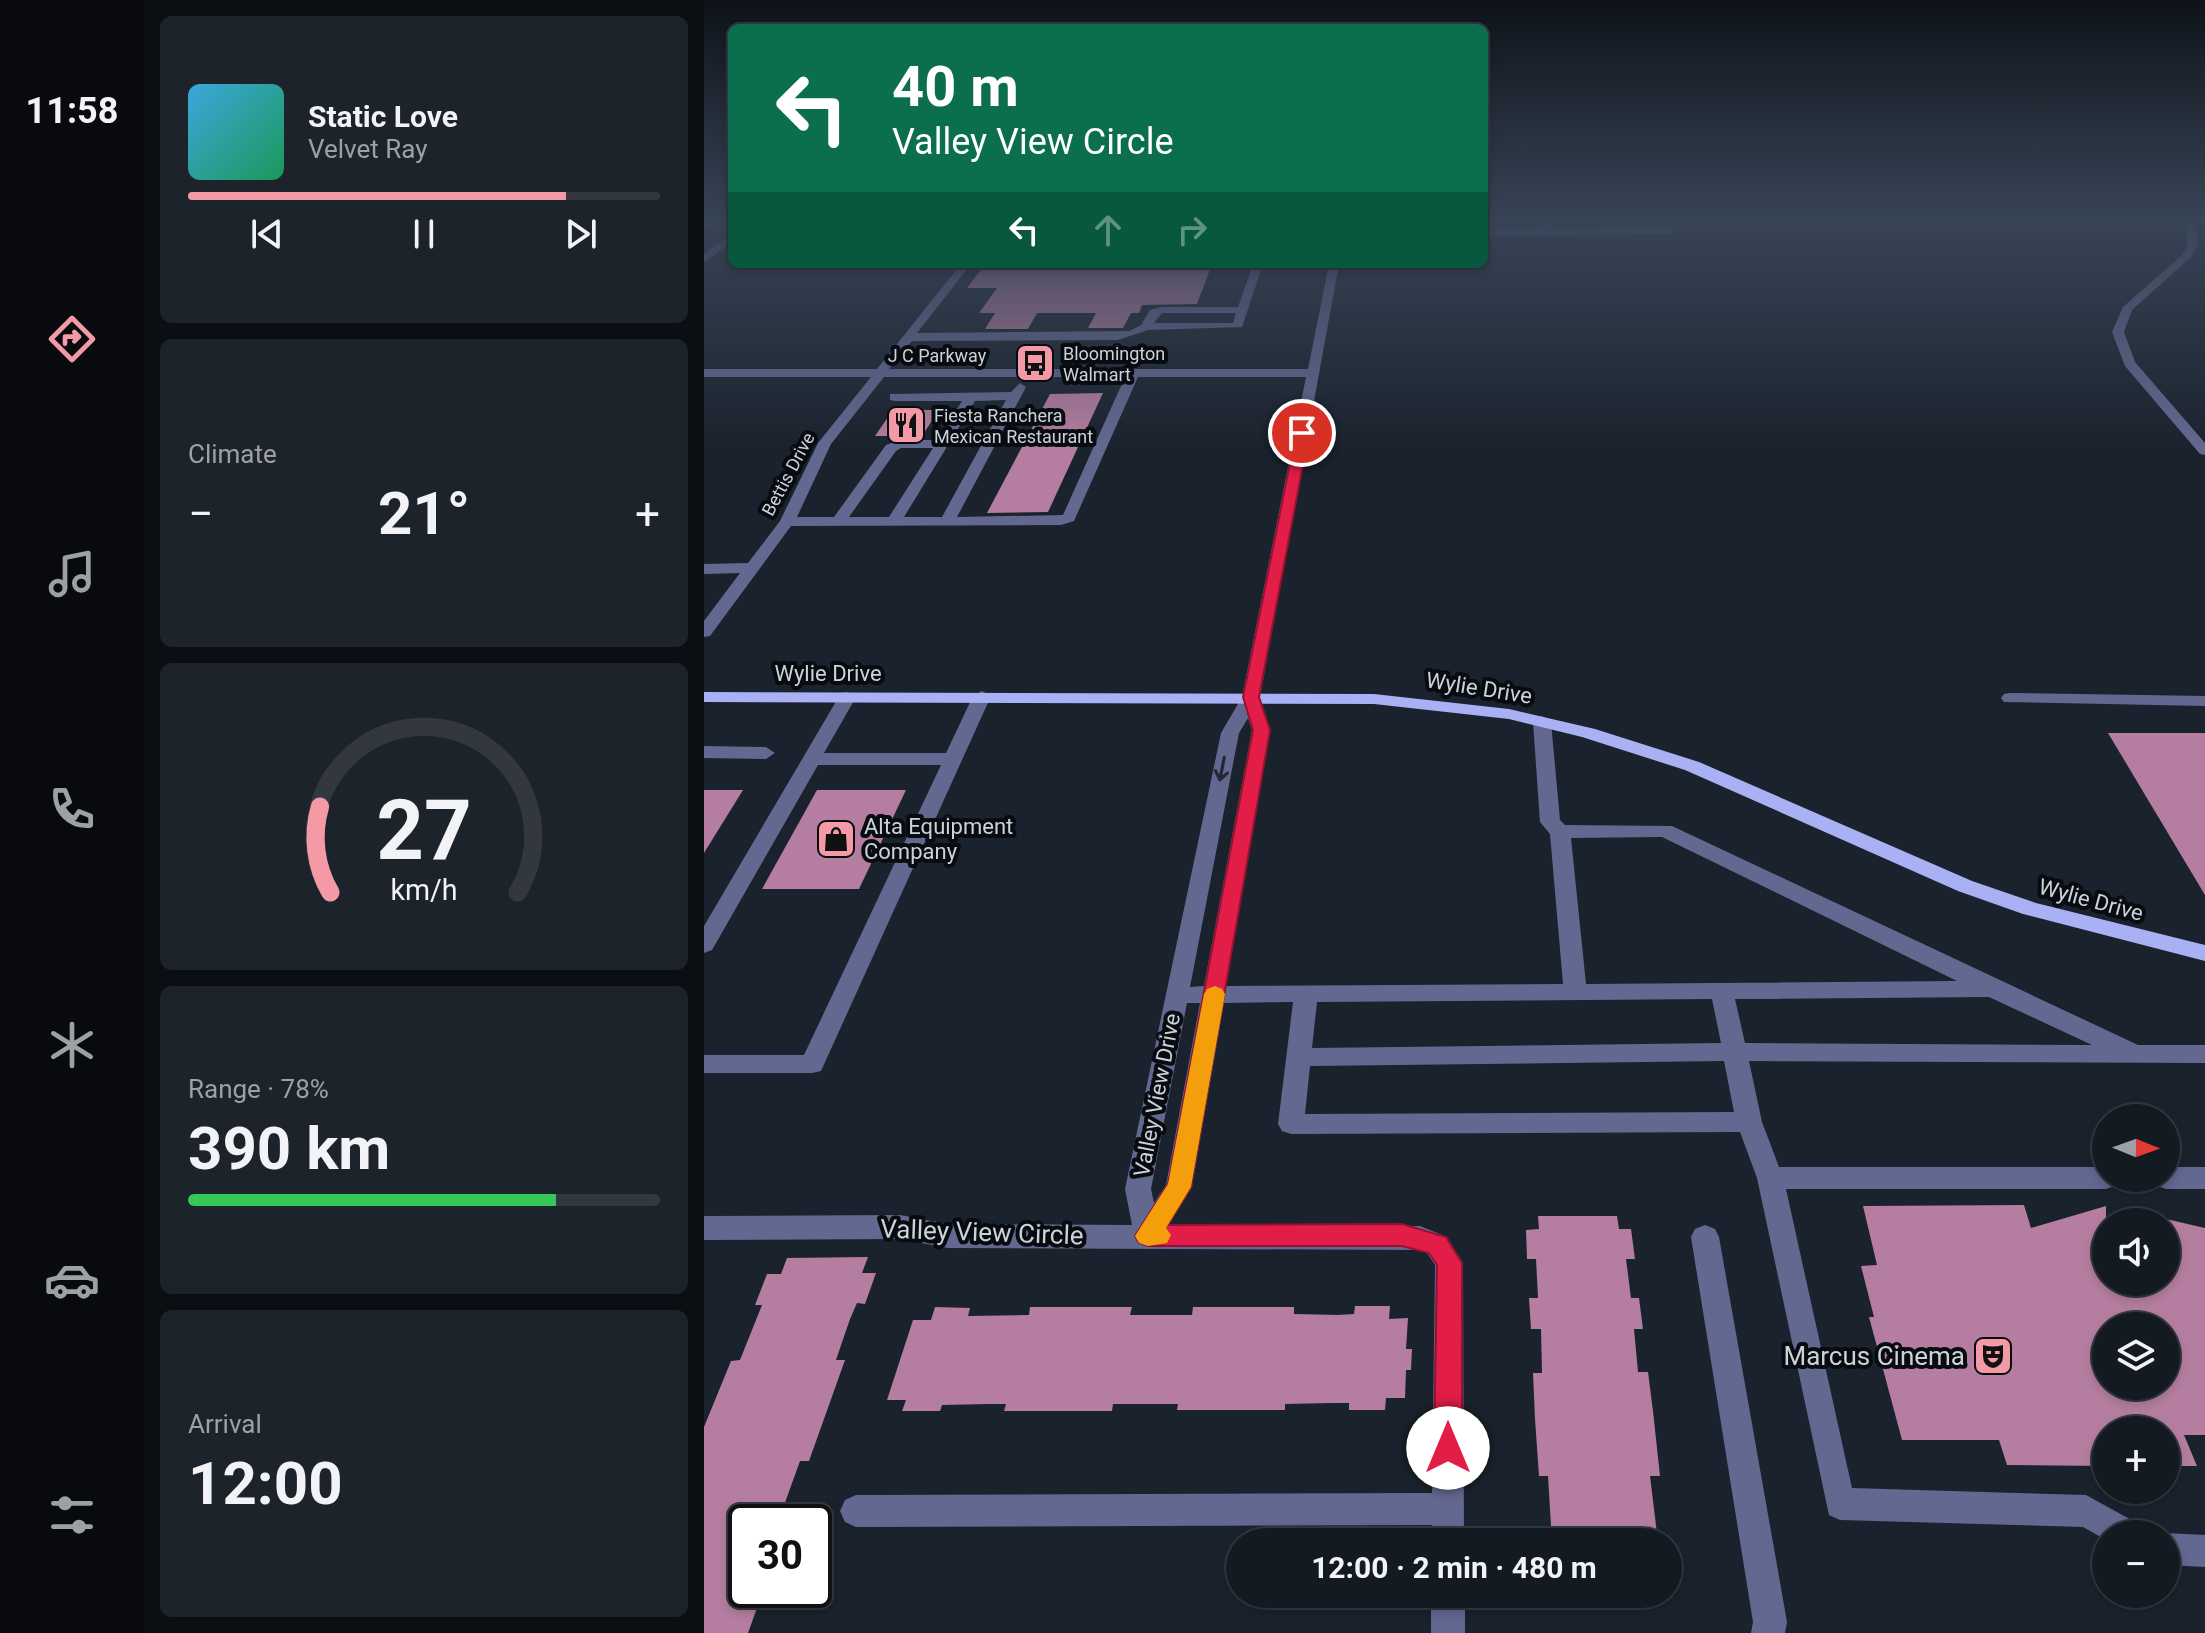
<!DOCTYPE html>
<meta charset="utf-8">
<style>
:root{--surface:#141a22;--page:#1d232a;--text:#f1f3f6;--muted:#9da1a5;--line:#333840;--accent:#f49aa6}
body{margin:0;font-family:Roboto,sans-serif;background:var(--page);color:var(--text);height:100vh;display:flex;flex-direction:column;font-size:30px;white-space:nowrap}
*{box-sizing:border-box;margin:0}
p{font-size:26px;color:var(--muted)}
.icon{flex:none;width:44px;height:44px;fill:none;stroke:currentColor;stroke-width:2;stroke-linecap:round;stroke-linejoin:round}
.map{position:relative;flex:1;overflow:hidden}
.drawer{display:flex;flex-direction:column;gap:16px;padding:16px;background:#0b0e13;width:560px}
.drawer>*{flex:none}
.banner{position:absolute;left:24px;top:24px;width:760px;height:244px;border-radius:12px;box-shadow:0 4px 12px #0003,0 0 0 2px var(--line);background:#0b6e4f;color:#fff;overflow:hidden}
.needle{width:52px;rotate:91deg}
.tools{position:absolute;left:1388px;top:1104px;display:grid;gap:16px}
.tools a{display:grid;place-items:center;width:88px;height:88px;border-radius:50%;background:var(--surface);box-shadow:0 4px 12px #0003,0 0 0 2px var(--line);font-size:40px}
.speed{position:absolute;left:24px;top:1504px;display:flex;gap:16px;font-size:40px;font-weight:700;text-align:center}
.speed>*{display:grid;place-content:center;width:104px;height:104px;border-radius:50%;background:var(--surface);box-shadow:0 4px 12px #0003,0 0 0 2px var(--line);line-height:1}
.speed .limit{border:4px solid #111;border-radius:12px;background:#fff;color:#111}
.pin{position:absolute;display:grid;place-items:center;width:68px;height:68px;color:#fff;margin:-34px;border:4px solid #fff;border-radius:50%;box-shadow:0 2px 8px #0007}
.me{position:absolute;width:88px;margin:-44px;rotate:0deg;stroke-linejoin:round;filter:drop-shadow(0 0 6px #0008)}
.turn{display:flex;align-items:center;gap:28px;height:168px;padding:0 32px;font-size:36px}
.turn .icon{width:104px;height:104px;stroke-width:2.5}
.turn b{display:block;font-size:56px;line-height:68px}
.lanes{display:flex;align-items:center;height:76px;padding:0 32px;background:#0003;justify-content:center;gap:40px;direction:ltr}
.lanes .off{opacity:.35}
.big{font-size:60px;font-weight:700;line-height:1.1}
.drawer .widget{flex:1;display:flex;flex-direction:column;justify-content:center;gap:12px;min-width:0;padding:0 28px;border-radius:12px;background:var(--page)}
.drawer .dial{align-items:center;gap:0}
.dial svg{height:208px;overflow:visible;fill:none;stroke:var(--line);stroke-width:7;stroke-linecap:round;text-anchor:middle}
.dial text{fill:var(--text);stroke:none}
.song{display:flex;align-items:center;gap:24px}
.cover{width:96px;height:96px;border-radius:12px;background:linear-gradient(135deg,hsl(200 70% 55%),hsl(150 70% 35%))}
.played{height:8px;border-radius:4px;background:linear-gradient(90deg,var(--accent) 80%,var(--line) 80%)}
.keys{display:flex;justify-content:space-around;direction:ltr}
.heat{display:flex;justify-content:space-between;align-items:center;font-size:44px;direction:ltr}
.charge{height:12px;border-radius:6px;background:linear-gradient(90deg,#34c759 78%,var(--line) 0)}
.trip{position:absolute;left:522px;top:1528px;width:456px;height:80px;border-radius:40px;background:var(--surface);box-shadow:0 4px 12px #0003,0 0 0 2px var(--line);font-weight:700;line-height:80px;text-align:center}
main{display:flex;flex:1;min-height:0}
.tab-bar{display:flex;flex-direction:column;width:144px;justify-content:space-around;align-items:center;background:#080a0e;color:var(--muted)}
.tab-bar .icon{width:56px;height:56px}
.tab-bar .active{color:var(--accent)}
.tab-bar b{font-size:36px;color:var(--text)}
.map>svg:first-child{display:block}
</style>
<main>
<nav class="tab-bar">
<b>11:58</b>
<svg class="icon active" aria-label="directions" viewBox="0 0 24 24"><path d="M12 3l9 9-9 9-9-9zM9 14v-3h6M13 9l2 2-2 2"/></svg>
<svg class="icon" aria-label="music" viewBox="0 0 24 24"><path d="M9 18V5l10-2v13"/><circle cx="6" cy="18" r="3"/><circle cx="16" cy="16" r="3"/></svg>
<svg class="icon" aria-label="phone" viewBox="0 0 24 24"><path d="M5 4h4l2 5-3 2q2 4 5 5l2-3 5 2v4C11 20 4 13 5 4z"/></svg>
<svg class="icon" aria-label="climate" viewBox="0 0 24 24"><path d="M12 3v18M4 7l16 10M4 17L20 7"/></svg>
<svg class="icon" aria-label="car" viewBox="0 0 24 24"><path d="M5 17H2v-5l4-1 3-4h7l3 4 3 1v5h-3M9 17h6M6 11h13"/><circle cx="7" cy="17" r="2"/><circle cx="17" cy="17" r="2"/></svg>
<svg class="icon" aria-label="filters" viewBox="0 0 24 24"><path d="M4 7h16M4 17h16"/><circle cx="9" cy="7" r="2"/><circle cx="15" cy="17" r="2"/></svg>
</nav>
<section class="drawer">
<div class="widget">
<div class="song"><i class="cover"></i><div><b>Static Love</b><p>Velvet Ray</p></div></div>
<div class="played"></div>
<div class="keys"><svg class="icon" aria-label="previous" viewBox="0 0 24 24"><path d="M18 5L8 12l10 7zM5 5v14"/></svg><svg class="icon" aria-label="pause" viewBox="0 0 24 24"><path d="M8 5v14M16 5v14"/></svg><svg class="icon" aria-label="next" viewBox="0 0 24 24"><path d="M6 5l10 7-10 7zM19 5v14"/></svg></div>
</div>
<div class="widget"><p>Climate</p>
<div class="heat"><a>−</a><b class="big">21°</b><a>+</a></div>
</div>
<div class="widget dial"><svg viewBox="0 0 100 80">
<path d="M14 69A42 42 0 1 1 86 69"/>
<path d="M14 69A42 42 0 0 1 10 36" stroke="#f49aa6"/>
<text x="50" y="56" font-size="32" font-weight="700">27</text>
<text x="50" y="72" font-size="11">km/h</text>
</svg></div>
<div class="widget"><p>Range · 78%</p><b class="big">390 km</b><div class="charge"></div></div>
<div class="widget"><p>Arrival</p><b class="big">12:00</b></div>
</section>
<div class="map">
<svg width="1501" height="1633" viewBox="0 0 1501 1633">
<rect width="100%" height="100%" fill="#1a222d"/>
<g fill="#b57ea0" fill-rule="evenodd">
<polygon points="281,264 508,264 493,304 438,305 435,313 427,313 419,328 384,328 392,313 333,313 324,329 281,329 291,313 275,313 293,288 263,288"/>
<polygon points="399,393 344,512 283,513 346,394"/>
<polygon points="189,410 235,410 218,436 171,436"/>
<polygon points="1404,733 1501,733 1501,895"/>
<polygon points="0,790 39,790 0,853"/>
<polygon points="113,790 202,790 155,889 58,889"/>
<path d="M1320 1205 1327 1228 1402 1206V1282H1462V1219L1501 1228V1435H1480L1493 1466H1462V1430H1402V1466L1303 1465 1295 1440H1198L1165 1317H1170L1157 1266 1173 1265 1159 1206ZM1402 1326H1462V1386H1402Z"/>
<polygon points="834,1216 913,1216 915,1229 927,1229 931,1259 922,1259 927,1298 935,1298 939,1329 930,1329 934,1372 944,1372 949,1411 956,1476 946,1476 954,1542 848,1542 844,1476 835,1476 831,1419 829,1373 838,1373 837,1329 827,1329 825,1298 834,1298 832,1259 823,1259 822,1230 835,1229"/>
<polygon points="164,1257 158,1273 172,1273 161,1304 153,1303 146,1319 132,1360 141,1360 105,1461 96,1461 74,1522 42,1522 42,1595 37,1609 53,1608 44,1633 0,1633 0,1427 27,1361 36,1360 58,1305 51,1305 63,1274 77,1274 83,1258"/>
<polygon points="651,1306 686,1306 685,1319 704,1318 702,1349 708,1349 707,1370 702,1370 701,1398 682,1398 681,1410 645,1410 645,1403 628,1403 581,1404 581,1410 473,1410 474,1404 409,1404 408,1411 300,1411 302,1404 285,1404 238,1405 236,1411 198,1411 202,1400 183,1400 209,1320 227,1320 231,1307 266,1308 264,1316 325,1315 326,1307 428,1307 426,1315 488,1315 489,1307 590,1307 590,1314 634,1315 650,1314"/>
</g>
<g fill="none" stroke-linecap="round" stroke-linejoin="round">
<g fill="#636890" fill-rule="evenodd">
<polygon points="2,220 13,220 4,227 0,225"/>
<polygon points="835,220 845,220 847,229 967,228 972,231 967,234 780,236 780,230 837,229"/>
<polygon points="1487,224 1492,227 1494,245 1487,257 1428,310 1420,332 1431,362 1501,443 1501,455 1496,454 1421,366 1408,332 1419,307 1478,255 1484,245 1482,227"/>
<polygon points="28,234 28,242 0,262 0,254"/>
<path d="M257 264H267L213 333 425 331 437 325 446 310 457 307H534L549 264H559L538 327 444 330 414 340 208 341 185 369H604L625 264H635L556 697 566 730 522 986 859 984 846 834 836 822 829 722 838 716 847 722 856 820 861 825 968 826 1434 1045H1501V1063L1045 1061 1058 1122 1075 1167H1402V1178H1415L1411 1186 1402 1189H1082L1148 1488 1382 1495 1433 1523 1438 1534H1402V1540L1379 1527 1136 1520 1125 1515 1053 1178 1036 1132 587 1134 578 1131 574 1124 589 1002 520 1003 488 1187 465 1225 716 1226 743 1237 759 1263 760 1542H728V1525L152 1527 141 1522 136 1511 141 1500 152 1495 728 1493 731 1265 723 1253 715 1250 244 1248 196 1239 0 1240V1216L196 1215 244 1224 428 1225 421 1189 517 733 538 697 602 377H434L370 521 357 525 87 526 6 636 0 637V621L36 573 0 574V564L44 563 76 521 114 443 167 377H0V369H173ZM458 313H532L529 323H450ZM180 377H421L359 515 253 517 322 387 316 383 307 392 186 394V400L191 401H258L234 440H195L182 445 130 517H93L127 444ZM302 400 238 517H200L271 401ZM197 448H229L185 517H145L192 451ZM544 718 548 730 500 986 486 987 535 733ZM958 837 1253 981 882 984 867 838ZM1285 997 1388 1045 1041 1043 1031 999ZM1008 999 1017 1043 608 1048 613 1002ZM483 1003H496L462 1185 450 1203 447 1189ZM1020 1061 1030 1112 601 1114 606 1066Z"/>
<polygon points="278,691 287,696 117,1071 108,1073 0,1073 0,1055 100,1055 237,765 114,765 8,950 0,953 0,926 137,693 143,692 152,697 120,753 242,753 269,696"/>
<polygon points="1306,693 1501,696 1501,706 1300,702 1297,698 1300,694"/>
<polygon points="0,746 62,747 71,753 62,759 0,758"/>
<polygon points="1462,1167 1501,1167 1501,1189 1462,1189 1453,1186 1449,1178 1462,1178"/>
<polygon points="1001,1225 1011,1229 1015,1237 1083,1622 1081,1633 1047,1633 1049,1622 987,1237 991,1229"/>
<polygon points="1462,1533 1501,1535 1501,1567 1462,1565 1462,1534 1459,1534"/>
<rect x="727" y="1594" width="34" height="39"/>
</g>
<polygon fill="#a9b0f3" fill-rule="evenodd" points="0,692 670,694 805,709 891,729 995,762 1268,881 1332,903 1501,945 1501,961 1319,914 1254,891 981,770 878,737 805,719 670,704 0,702"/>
</g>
<defs><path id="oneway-shaft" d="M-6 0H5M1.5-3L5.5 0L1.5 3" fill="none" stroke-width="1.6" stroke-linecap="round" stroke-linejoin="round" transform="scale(2)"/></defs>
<use stroke="#232736" href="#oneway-shaft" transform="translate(518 769) rotate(101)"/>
<linearGradient id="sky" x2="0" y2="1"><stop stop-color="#0e1319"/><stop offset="0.49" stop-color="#384457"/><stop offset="1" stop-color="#384457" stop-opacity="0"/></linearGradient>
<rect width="1501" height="449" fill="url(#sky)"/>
<polygon fill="#e11d48" stroke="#92132f" stroke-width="2" points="598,429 605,433 555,697 566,730 487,1187 464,1225 698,1224 742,1237 758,1263 758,1448 754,1457 744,1461 734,1457 730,1448 733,1265 725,1253 698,1246 444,1246 435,1243 431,1236 464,1184 549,730 539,697 592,433"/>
<polygon fill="#f59e0b" points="511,986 518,989 521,994 487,1187 462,1228 467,1235 463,1243 444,1246 435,1243 431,1236 464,1184 500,994 503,989"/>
<defs>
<symbol id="bus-square" viewBox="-11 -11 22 22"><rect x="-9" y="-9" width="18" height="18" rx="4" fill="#f49aa6" stroke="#080b10"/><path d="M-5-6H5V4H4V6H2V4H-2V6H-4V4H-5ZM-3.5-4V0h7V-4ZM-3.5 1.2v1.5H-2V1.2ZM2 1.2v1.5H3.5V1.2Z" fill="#111"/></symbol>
<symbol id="restaurant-square" viewBox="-11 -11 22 22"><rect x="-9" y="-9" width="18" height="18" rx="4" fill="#f49aa6" stroke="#080b10"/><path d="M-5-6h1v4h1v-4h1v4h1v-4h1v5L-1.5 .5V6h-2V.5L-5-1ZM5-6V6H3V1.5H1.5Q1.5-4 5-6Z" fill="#111"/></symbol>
<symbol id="shop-square" viewBox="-11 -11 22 22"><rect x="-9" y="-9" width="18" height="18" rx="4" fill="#f49aa6" stroke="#080b10"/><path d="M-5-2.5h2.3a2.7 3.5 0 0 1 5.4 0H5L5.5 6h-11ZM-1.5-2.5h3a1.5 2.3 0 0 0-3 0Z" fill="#111"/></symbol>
<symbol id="theatre-square" viewBox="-11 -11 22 22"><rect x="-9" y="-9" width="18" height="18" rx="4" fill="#f49aa6" stroke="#080b10"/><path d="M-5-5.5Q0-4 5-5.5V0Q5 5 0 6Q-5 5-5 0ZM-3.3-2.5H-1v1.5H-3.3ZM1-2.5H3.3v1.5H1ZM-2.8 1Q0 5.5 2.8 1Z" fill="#111"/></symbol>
</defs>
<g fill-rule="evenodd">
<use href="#bus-square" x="309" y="341" width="44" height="44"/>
<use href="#restaurant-square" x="180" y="403" width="44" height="44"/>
<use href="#shop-square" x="110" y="817" width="44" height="44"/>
<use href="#theatre-square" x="1267" y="1334" width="44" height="44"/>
</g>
<g text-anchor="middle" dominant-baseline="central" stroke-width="8" stroke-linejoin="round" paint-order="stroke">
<g font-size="18" fill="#ccd2d9" stroke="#080b10" text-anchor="start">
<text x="359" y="353">Bloomington<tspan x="359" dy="21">Walmart</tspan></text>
<text x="230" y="415">Fiesta Ranchera<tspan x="230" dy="21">Mexican Restaurant</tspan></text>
</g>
<g font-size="18" fill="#ccd2d9" stroke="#080b10">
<text x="233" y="355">J C Parkway</text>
<text transform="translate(84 474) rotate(-62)">Bettis Drive</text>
</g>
<g font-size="22" fill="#ccd2d9" stroke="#080b10">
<text x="124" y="673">Wylie Drive</text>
<text transform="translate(775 688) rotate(9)">Wylie Drive</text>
<text transform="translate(1387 900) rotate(15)">Wylie Drive</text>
<text transform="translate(453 1095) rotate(-79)">Valley View Drive</text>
</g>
<g font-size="22" fill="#ccd2d9" stroke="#080b10" text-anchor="start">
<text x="160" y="826">Alta Equipment<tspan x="160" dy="25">Company</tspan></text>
</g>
<g font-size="26" fill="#ccd2d9" stroke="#080b10">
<text transform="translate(278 1232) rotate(2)">Valley View Circle</text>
</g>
<g font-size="26" fill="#ccd2d9" stroke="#080b10" text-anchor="end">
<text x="1261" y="1356">Marcus Cinema</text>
</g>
</g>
</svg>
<div class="tools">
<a><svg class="needle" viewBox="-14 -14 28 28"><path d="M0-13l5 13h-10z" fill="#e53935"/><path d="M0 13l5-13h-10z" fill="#9da1a5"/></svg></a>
<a><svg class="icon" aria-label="sound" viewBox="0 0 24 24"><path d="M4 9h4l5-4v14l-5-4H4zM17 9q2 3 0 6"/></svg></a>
<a><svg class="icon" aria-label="layers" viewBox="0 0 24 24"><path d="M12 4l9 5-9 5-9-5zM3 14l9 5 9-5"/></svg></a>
<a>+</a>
<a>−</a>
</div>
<div class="speed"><div class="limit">30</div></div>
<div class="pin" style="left:598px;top:433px;background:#d93025"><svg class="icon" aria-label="arrive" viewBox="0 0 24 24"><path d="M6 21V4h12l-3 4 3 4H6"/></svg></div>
<svg class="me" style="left:744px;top:1448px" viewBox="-20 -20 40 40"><circle r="19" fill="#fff"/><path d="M0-13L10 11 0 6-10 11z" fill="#e11d48"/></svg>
<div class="trip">12:00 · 2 min · 480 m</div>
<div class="banner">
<div class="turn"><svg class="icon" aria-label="left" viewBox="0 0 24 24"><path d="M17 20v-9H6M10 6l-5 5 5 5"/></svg><div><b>40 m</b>Valley View Circle</div></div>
<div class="lanes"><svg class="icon" aria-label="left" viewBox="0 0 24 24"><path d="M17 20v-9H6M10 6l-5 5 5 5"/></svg><svg class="icon off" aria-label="ahead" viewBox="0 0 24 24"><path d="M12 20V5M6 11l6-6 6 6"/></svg><svg class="icon off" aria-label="right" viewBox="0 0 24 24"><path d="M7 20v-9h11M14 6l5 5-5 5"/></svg></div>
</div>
</div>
</main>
